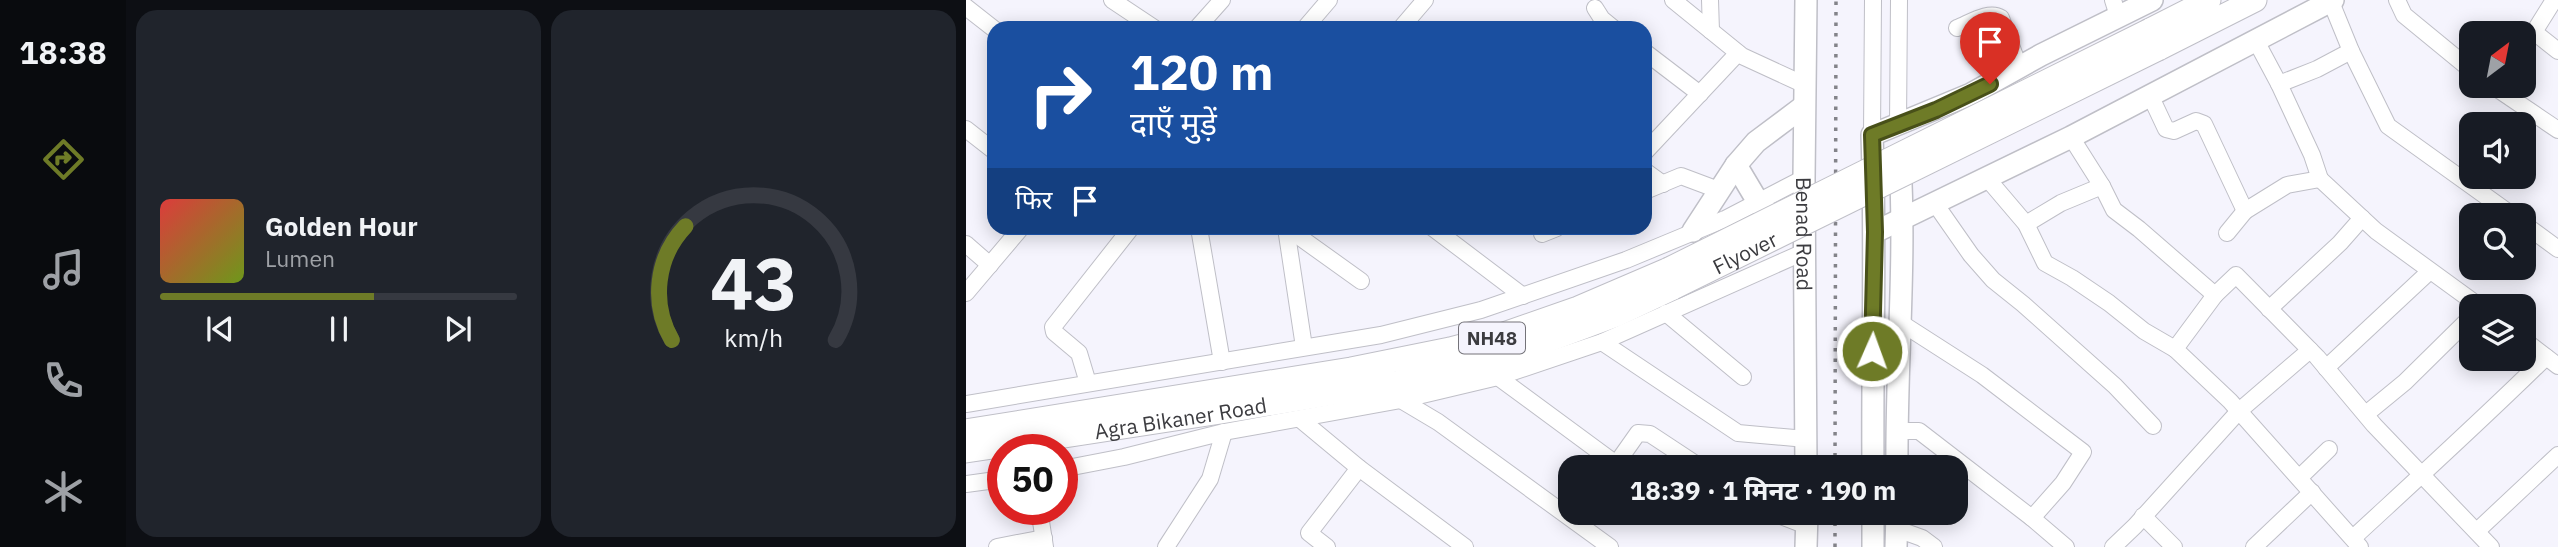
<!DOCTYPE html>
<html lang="hi">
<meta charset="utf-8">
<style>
:root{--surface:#171b24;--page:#20242c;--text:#f1f3f6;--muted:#9ea1a6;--line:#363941;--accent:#6e7b27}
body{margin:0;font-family:"IBM Plex Sans","Noto Sans Devanagari",sans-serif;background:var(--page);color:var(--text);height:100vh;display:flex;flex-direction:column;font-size:26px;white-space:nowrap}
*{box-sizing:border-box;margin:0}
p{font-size:23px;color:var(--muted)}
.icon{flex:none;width:38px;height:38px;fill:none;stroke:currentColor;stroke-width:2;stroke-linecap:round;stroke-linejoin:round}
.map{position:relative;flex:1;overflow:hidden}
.details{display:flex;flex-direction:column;gap:10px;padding:10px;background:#0d0f14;width:840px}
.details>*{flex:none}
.guide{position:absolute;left:21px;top:21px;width:665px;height:214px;border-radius:21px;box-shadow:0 4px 18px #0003;background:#1a4fa0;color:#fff;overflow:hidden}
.needle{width:46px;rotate:32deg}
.buttons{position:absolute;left:1493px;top:21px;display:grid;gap:14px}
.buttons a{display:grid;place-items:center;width:77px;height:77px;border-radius:14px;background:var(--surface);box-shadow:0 4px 18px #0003;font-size:35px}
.speed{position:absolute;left:21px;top:434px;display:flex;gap:14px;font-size:35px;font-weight:700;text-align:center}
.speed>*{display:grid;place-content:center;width:91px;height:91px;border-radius:50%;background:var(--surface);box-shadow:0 4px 18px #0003;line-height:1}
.speed .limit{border:10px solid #d22;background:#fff;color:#111}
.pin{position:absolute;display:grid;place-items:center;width:60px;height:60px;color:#fff;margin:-72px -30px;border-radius:50% 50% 50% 0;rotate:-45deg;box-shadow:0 0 7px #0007}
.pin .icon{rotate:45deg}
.me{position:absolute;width:77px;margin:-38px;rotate:2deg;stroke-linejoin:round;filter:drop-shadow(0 0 5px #0008)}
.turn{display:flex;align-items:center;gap:24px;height:147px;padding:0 28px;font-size:32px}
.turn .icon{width:91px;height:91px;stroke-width:2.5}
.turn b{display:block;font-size:49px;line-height:60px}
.then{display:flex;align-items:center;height:66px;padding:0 28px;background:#0003;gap:14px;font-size:26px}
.details .tile{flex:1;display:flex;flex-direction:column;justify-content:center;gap:10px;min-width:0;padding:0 24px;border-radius:21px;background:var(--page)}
.details .dial{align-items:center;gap:0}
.dial svg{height:182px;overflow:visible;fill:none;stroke:var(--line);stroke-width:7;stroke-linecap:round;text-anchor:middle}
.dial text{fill:var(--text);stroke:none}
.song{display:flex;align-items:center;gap:21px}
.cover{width:84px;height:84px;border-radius:10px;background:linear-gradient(135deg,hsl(0 70% 55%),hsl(80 70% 35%))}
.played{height:7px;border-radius:4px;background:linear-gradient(90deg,var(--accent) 60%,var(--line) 60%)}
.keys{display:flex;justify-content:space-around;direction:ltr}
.details .tiles{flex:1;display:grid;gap:10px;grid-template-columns:repeat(2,1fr)}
.trip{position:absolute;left:592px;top:455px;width:410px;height:70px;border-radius:21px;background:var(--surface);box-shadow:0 4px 18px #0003;font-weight:700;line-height:70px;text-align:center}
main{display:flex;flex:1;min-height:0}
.menu{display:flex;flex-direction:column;width:126px;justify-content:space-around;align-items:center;background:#090b0e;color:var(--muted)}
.menu .icon{width:49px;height:49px}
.menu .active{color:var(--accent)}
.menu b{font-size:32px;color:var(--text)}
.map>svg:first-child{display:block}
</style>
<main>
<nav class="menu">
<b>18:38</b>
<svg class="icon active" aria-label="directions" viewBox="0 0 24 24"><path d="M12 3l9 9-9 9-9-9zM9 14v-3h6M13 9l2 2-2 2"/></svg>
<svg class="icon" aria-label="music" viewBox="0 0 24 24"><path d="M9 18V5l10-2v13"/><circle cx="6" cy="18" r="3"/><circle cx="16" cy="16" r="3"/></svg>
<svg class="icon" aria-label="phone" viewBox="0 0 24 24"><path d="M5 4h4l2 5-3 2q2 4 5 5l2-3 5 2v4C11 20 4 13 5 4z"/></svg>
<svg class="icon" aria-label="climate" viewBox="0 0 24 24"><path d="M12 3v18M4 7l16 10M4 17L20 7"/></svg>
</nav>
<section class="details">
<div class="tiles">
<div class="tile">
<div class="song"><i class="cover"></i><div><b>Golden Hour</b><p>Lumen</p></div></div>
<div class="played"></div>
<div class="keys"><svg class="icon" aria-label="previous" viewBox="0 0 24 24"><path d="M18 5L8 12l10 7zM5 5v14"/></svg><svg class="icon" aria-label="pause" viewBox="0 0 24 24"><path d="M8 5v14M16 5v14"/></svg><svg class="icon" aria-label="next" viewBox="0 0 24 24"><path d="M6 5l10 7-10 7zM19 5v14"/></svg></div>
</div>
<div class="tile dial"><svg viewBox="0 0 100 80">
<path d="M14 69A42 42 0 1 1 86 69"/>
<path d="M14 69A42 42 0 0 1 20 19" stroke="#6e7b27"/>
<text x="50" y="56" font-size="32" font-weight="700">43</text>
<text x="50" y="72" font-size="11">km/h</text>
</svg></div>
</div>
</section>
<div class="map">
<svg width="1592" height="547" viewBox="0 0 1592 547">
<rect width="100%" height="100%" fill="#f5f4fd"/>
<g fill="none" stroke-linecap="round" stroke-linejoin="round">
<defs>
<g id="minor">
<polyline points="146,0 188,28"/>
<polyline points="707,0 776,56 839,85"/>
<polyline points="744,0 745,31"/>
<polyline points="1147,0 1152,16"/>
<polyline points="1431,0 1438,15 1505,70"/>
<polyline points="1588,0 1568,32 1592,51"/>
<polyline points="1365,2 1385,51 1422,126 1546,215"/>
<polyline points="0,7 28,29"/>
<polyline points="629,8 636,19 647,28"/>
<polyline points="231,28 256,0"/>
<polyline points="339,28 363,0"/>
<polyline points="435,28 459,0"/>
<path d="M991 28C1004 23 1023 10 1035 18L1053 67"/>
<polyline points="1289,39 1313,84 1351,69 1385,51"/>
<polyline points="679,52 734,94"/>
<polyline points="1313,84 1346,155 1354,179 1410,231 1513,306"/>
<polyline points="1527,86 1592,130"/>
<polyline points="1184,95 1200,129 1208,131 1230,121 1238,124 1279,211 1321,185 1354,179"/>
<polyline points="932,126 933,0"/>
<polyline points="0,129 28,151"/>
<polyline points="906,135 907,0"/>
<polyline points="1105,137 1136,186 1148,210 1173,229 1249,295"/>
<polyline points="679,152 772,53"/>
<polyline points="679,171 697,184"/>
<polyline points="1020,177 1060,224 1079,263 1106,278 1143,303 1178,331 1209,349"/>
<polyline points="679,191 715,176 755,191"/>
<polyline points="968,202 1005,255 1027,280 1057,304 1149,386 1187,426"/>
<polyline points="1060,224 1095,203 1136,186"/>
<polyline points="1558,224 1592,249"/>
<polyline points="233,228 256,362"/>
<polyline points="320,228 338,347"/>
<polyline points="321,228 395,281"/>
<polyline points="467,228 557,296"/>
<polyline points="1261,233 1279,211"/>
<polyline points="576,234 591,228"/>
<polyline points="0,244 24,265"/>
<polyline points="0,293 55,228"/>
<polyline points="1303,309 1374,243 1396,218"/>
<polyline points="700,313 777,377"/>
<polyline points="1558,340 1592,366"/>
<polyline points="636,342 772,433 840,439"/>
<polyline points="1360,368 1464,271"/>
<polyline points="532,377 650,464"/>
<polyline points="122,383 113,353 88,332 87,327 165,228"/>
<polyline points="435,400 472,422 644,547"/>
<polyline points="0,404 415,335 515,310 660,260 759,219 838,178"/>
<polyline points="1400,414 1439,382 1505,317"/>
<polyline points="334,419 393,468 499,547"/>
<polyline points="930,431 953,431 1066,518 1097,483 1117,452 1016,375 935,323"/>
<polyline points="648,467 672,433 684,434 734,467"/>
<polyline points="96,469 158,457 258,432 435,400 532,377 636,342 838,252"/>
<polyline points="1333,478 1363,449"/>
<polyline points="0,484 37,479"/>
<polyline points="73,509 79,547"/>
<polyline points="807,513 841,526"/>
<polyline points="1177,516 1208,547"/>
<polyline points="1066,518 1100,547"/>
<polyline points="931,529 956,538 968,547"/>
<polyline points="1511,531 1592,455"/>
<path d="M1387 538C1452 478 1517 419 1580 357"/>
<polyline points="31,547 78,538"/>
<polyline points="200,547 244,479 258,432"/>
<polyline points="361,547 343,533 393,468"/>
<polyline points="1147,547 1169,526 1273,411 1344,350"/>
<polyline points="1288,547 1346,492"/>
<polyline points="1394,547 1264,401 1209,349 1249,295 1270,275 1351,357 1408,425 1525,547"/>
</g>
<g id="major">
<path id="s1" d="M840 0 838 178 840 467"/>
<polyline points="770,165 792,202 818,230"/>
<polyline points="727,231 770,165 790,142 838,106"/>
<polyline points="909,232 1105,137 1367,0"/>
<path d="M907 467C906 356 910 246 906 135L1005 94 1075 55 1186 0"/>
<path d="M931 467C930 365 940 264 934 162"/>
<polyline points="907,513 907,547"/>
<polyline points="840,547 841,513"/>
<polyline points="930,547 931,513"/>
</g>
<g id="highway">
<polyline points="1184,30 1243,0"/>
<polyline points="1192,49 1289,0"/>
<polyline points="0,431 385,369 484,349 529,337 612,308 703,269"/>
<path id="s2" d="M0 451 255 412 434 382 538 357 650 315 707 288"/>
</g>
</defs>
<use href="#minor" stroke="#bfbfc7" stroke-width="18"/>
<use href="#major" stroke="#bfbfc7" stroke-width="24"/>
<use href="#highway" stroke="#bfbfc7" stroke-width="25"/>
<use href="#minor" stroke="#fff" stroke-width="16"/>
<use href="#major" stroke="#fff" stroke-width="21"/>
<use href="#highway" stroke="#fff" stroke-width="23"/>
<g stroke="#838389" stroke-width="3.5" stroke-dasharray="3.5 7" stroke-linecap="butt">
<polyline points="869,467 870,0"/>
<polyline points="869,547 869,513"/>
</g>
<defs>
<g id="highway-bridge">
<polyline points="703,269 1184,30"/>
<path id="s3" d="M707 288 1192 49"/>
</g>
</defs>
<use href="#highway-bridge" stroke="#bfbfc7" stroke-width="25" stroke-linecap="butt"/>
<use href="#highway-bridge" stroke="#fff" stroke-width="23"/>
</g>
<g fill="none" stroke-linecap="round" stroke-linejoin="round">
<defs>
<polyline id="route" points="906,351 909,232 906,135 970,110 1024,84"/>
</defs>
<use href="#route" stroke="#485019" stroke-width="18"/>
<use href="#route" stroke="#6e7b27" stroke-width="12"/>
</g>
<g text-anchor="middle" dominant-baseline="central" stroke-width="5" stroke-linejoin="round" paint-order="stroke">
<rect fill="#f5f4fd" stroke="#747379" stroke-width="2" x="493" y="322.5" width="66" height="31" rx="5"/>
<g font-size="19" font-weight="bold" fill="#3c3c40">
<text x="526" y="338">NH48</text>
</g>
<g font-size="21" fill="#3c3c40" stroke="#f5f4fd">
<text stroke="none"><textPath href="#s1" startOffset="234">Benad Road</textPath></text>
<text stroke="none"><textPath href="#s3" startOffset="80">Flyover</textPath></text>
<text stroke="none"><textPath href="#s2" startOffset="217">Agra Bikaner Road</textPath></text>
</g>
</g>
</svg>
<div class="buttons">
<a><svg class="needle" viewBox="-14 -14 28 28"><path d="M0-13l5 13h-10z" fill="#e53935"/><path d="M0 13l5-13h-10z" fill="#9ea1a6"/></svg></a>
<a><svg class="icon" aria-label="sound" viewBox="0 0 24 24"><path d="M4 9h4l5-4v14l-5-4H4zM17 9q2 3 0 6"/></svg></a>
<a><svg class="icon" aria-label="search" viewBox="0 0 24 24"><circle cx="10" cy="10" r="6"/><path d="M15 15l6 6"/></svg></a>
<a><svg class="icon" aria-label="layers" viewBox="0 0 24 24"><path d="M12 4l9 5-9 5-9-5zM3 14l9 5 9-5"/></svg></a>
</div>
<div class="speed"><div class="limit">50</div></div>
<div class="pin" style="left:1024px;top:84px;background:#d93025"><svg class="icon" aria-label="arrive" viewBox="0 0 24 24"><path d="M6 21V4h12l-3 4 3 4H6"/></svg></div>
<svg class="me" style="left:906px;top:351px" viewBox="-20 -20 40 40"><circle r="17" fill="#6e7b27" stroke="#fff" stroke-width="3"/><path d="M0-11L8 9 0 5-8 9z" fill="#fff"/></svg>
<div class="trip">18:39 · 1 मिनट · 190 m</div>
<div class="guide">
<div class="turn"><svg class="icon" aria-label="right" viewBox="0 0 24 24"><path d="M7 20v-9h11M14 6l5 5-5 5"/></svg><div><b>120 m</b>दाएँ मुड़ें</div></div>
<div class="then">फिर<svg class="icon" aria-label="arrive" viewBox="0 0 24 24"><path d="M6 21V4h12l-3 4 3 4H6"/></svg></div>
</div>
</div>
</main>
